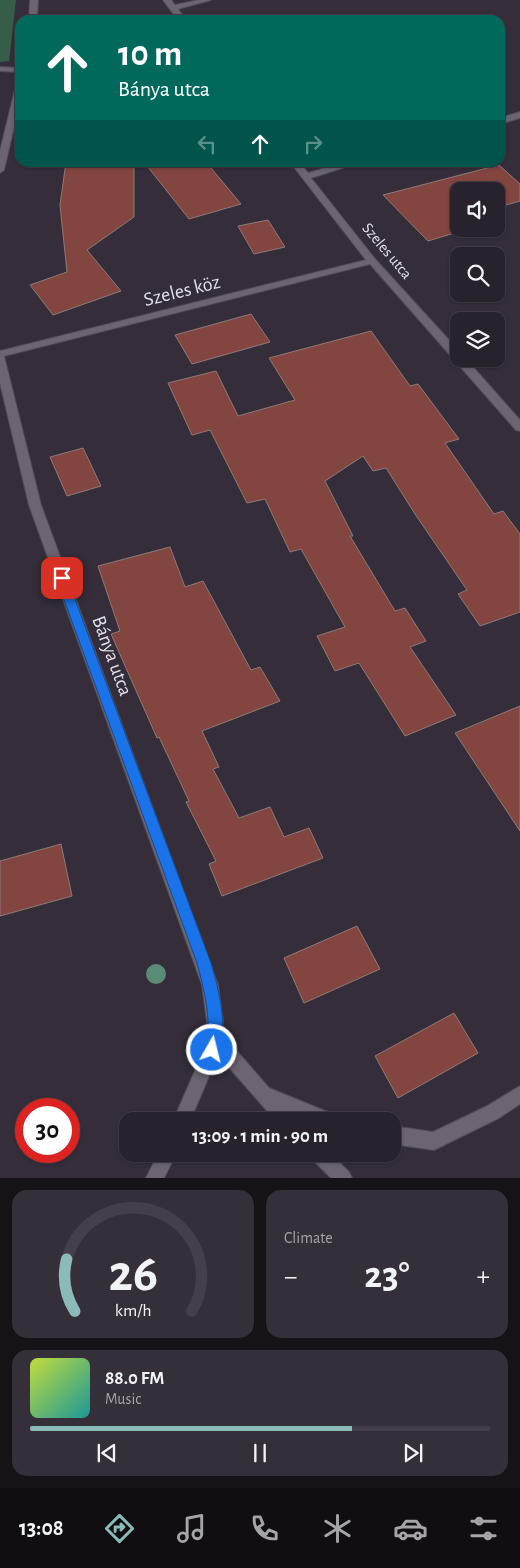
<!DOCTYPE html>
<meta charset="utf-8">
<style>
:root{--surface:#28222c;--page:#342f38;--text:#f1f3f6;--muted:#a5a4a9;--line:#443f48;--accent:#8bbbb9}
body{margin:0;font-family:"Alegreya Sans",sans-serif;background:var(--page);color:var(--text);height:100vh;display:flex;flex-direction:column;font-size:19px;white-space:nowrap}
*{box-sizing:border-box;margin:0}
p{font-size:16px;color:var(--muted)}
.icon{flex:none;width:28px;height:28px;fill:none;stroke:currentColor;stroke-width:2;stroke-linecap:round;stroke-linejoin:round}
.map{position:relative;height:1178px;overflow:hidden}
.panel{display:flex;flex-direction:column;gap:12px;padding:12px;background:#161318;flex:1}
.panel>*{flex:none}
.hud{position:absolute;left:15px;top:15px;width:490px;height:152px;border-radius:15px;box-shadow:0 1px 4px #0004,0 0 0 1px var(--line);background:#00695c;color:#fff;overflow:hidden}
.tools{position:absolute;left:450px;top:182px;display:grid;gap:10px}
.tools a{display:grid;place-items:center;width:55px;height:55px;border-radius:10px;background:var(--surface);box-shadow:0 1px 4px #0004,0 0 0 1px var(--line);font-size:25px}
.speed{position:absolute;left:15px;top:1098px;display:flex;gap:10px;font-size:25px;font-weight:700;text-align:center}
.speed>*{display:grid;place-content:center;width:65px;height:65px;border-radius:50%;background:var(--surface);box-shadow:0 1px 4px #0004,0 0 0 1px var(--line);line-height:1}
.speed .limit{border:8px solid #d22;background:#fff;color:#111}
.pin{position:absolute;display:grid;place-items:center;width:42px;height:42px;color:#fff;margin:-21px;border-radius:10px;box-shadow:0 2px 8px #0006}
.me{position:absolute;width:55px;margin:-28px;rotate:8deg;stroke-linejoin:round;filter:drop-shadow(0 0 4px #0008)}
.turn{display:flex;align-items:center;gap:18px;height:105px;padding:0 20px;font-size:22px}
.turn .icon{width:65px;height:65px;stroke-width:2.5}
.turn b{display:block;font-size:35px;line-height:42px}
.lanes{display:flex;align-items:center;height:48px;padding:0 20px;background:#0003;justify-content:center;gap:25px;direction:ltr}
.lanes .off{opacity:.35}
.big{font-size:38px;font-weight:600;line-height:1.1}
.panel .tile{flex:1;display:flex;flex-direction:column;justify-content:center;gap:8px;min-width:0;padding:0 18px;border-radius:15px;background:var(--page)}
.panel .dial{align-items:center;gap:0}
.dial svg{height:130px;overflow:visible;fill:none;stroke:var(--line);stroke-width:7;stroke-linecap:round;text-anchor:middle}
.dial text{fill:var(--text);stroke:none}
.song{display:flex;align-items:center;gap:15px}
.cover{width:60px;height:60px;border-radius:8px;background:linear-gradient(135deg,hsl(70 70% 55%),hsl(180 70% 35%))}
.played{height:5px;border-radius:2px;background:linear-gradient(90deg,var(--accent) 70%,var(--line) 70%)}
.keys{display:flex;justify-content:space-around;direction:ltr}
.heat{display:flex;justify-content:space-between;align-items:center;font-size:28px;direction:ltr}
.panel .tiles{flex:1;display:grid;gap:12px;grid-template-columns:1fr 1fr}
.tile:last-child{grid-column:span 2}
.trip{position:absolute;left:119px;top:1112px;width:282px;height:50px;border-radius:15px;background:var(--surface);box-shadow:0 1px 4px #0004,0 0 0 1px var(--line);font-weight:600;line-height:50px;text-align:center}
.tabs{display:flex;height:80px;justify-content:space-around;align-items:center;background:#100e12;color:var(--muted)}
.tabs .icon{width:35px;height:35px}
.tabs .active{color:var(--accent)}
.tabs b{font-size:22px;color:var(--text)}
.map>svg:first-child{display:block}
</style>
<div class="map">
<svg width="520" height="1178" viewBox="0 0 520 1178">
<rect width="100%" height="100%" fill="#352e3a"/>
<polygon fill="#365d48" points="0,0 16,0 9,61 0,62"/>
<g fill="#83453f" stroke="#8d7b79">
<polygon points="66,162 134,162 134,217 87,250 121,291 53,315 30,285 67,272 60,205"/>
<polygon points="144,162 206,162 241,204 189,219"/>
<polygon points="499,165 520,184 520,201 496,208 496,191 459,191 459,219 451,221 461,231 428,241 383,195"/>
<polygon points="268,220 285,247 254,254 238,226"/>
<polygon points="251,314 270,342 192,364 175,335"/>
<polygon points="371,331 410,386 418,384 459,439 445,443 494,514 503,511 520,534 520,612 480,626 458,594 467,590 415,514 386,468 373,471 363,456 325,481 353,536 350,536 395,611 405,608 426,641 410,647 456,715 405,736 359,663 335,671 317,636 345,627 301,549 290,552 265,499 247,503 210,430 192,435 168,383 216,371 238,416 295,400 269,358"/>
<polygon points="83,448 101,486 67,496 50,457"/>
<polygon points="170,547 185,587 203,581 251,670 260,667 280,701 202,731 219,767 213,769 239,818 270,807 284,837 309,828 323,858 222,896 209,864 216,861 186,802 189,801 159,737 157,738 111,634 120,631 98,566"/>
<polygon points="520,706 520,831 455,733"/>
<polygon points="61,844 72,896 0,916 0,861"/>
<polygon points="357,926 380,969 304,1003 284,958"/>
<polygon points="454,1013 478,1053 398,1098 375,1056"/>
</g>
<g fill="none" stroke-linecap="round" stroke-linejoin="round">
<defs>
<g id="minor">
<polygon points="30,0 38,0 37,20 29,20"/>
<polygon points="163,0 171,0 175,5 198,0 211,0 178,9 186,20 178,20"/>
<polygon points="0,67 20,68 20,72 0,71"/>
<polygon points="17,81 20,81 20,101 4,170 0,173 0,151"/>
<polygon points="520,112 520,118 500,124 500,118"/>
<polygon points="290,162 299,162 308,173 346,162 361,162 311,178 375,259 459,351 459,359 466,359 520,420 520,431 516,430 370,264 4,356 41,505 218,985 223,1022 222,1034 269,1088 335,1115 338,1121 309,1121 294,1115 296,1121 276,1121 218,1055 190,1121 173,1121 204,1050 207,1022 202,985 29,505 0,383 0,351 366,260"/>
<polygon points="520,1086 520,1104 499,1118 440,1147 434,1150 392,1144 392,1126 433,1132 487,1106"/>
<polygon points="158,1154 176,1154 164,1178 146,1178"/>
<polygon points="310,1154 331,1154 349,1172 352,1178 331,1178 313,1160"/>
</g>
</defs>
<use href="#minor" stroke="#514b54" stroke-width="2"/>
<use href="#minor" fill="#6c6470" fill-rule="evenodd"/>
</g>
<circle fill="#5a8c75" cx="156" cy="974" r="10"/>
<path fill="#1a73e8" stroke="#114b97" d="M62 573 67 578 211 963C219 991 229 1027 217 1055L212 1057 207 1055C202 1044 208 1032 208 1020 207 1001 202 982 197 963L56 578Z"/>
<g text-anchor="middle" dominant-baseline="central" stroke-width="5" stroke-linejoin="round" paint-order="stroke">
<g font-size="16" fill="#e5e0e7" stroke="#352e3a">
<text transform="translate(387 251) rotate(50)">Szeles utca</text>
</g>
<g font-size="20" fill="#e5e0e7" stroke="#352e3a">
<text transform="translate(182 291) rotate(-14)">Szeles köz</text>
<text transform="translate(112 656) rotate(70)">Bánya utca</text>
</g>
</g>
</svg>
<div class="tools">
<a><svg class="icon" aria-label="sound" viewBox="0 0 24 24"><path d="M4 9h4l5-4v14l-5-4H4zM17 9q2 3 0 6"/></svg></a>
<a><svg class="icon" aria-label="search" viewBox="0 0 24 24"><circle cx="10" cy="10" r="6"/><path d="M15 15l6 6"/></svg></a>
<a><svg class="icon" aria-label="layers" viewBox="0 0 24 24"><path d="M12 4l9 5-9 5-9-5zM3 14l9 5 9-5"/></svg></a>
</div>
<div class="speed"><div class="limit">30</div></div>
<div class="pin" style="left:62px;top:578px;background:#d93025"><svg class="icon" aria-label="arrive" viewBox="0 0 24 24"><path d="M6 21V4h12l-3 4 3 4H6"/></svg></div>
<svg class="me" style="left:212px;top:1050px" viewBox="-20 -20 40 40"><circle r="17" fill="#1a73e8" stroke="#fff" stroke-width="3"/><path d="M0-11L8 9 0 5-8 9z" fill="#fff"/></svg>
<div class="trip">13:09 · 1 min · 90 m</div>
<div class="hud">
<div class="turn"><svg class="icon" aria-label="ahead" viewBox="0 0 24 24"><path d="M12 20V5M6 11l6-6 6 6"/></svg><div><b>10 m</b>Bánya utca</div></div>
<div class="lanes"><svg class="icon off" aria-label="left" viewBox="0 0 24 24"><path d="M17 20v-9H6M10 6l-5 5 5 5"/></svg><svg class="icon" aria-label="ahead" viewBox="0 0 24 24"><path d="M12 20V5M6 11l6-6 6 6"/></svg><svg class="icon off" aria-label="right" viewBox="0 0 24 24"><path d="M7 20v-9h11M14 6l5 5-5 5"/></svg></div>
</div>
</div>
<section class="panel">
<div class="tiles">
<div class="tile dial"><svg viewBox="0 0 100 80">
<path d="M14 69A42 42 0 1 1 86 69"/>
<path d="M14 69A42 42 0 0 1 9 37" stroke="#8bbbb9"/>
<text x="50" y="56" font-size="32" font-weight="700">26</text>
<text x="50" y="72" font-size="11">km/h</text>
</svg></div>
<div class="tile"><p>Climate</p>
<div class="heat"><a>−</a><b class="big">23°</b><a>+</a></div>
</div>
<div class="tile">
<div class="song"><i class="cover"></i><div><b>88.0 FM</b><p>Music</p></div></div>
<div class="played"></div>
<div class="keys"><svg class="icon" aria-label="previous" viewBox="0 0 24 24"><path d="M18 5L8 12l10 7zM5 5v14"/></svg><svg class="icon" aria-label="pause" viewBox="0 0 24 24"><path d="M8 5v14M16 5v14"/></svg><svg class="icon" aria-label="next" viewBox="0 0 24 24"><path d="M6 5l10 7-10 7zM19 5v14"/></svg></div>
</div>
</div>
</section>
<nav class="tabs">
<b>13:08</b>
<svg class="icon active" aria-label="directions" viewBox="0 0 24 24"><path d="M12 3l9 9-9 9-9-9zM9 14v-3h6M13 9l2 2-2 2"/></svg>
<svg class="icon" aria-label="music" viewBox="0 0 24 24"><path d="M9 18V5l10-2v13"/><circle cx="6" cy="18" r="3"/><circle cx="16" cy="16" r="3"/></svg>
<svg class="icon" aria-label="phone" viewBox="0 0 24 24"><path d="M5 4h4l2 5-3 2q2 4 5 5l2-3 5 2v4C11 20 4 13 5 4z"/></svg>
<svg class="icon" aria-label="climate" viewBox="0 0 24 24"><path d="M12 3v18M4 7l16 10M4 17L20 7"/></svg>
<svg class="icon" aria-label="car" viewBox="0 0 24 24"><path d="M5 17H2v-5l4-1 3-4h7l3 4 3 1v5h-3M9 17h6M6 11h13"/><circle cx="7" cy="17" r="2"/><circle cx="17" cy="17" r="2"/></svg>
<svg class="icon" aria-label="filters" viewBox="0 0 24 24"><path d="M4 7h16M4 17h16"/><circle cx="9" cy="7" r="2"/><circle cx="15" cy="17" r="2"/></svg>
</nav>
